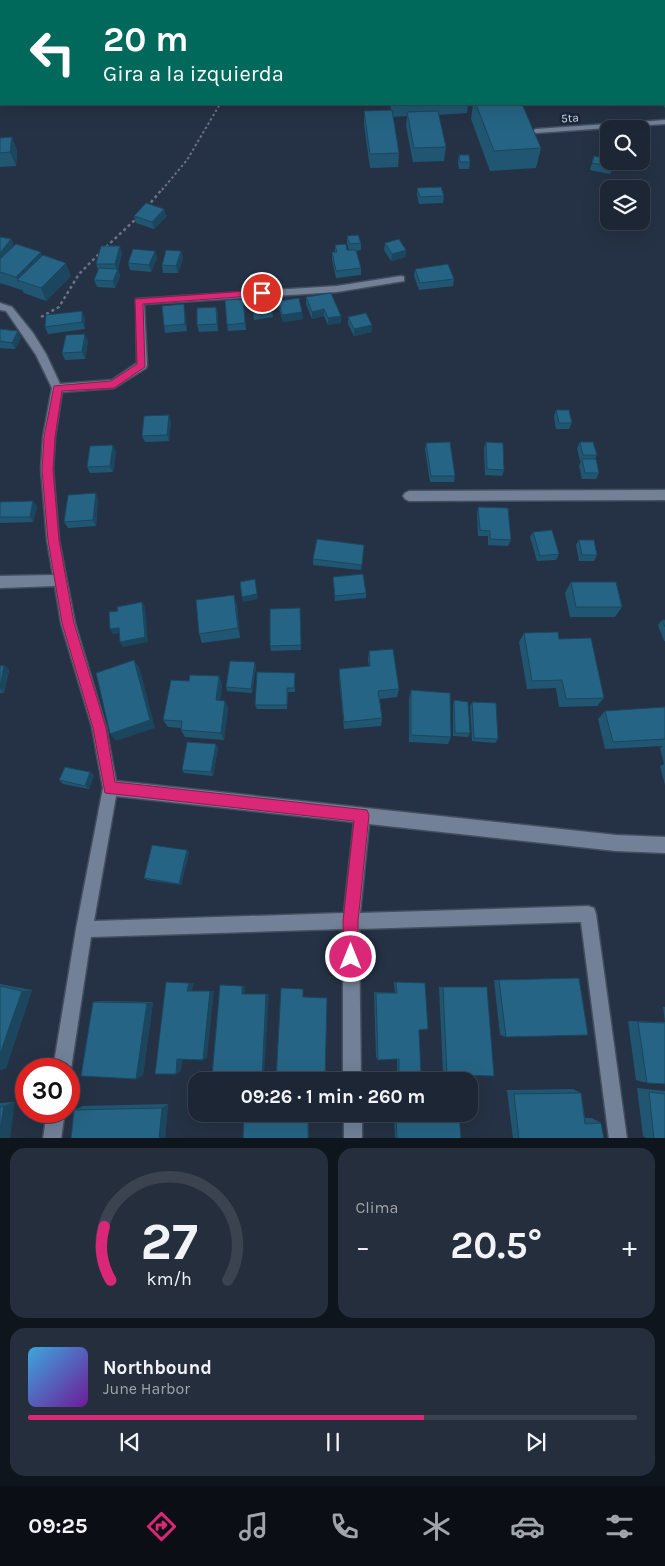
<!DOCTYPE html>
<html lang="es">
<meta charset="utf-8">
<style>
:root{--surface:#1c2634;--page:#252e3c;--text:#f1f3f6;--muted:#a0a5ac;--line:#3a434f;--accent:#db2777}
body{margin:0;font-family:Karla,sans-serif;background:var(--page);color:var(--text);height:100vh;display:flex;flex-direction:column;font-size:19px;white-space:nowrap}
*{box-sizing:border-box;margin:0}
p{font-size:16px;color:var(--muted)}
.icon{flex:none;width:28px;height:28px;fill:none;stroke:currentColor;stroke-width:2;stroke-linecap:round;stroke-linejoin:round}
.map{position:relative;height:1138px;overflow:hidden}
.details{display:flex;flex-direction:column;gap:10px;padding:10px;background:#0f151d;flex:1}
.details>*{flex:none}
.hud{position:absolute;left:0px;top:0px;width:665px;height:105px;box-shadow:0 5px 20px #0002,0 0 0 1px var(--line);background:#00695c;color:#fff;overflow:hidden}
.controls{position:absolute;left:600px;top:120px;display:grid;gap:10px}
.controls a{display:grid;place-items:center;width:50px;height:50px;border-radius:10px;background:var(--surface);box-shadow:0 5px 20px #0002,0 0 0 1px var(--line);font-size:25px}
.speed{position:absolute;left:15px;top:1058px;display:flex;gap:10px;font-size:25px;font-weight:700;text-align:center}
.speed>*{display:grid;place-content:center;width:65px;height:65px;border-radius:50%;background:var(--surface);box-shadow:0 5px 20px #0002,0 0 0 1px var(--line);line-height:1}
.speed .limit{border:8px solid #d22;background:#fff;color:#111}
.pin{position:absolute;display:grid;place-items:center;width:42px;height:42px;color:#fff;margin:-21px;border:2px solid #fff;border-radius:50%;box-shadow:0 1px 5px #0007}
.me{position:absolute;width:55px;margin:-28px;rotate:0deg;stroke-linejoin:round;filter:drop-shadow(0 0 4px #0008)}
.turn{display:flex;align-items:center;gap:18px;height:105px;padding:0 20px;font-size:22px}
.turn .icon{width:65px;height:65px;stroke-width:2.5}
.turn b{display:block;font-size:35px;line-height:42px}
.big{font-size:38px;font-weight:700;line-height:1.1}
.details .widget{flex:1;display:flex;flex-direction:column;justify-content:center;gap:8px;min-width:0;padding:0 18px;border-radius:15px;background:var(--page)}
.details .dial{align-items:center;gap:0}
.dial svg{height:130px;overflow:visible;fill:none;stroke:var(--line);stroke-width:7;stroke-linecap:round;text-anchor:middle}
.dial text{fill:var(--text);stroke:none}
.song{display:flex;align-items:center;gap:15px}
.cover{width:60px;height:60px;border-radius:8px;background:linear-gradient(135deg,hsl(200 70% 55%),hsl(280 70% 35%))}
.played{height:5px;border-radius:2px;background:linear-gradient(90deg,var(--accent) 65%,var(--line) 65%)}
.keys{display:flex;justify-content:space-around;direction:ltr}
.heat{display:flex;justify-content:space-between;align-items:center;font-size:28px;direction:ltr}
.details .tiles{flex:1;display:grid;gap:10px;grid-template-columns:1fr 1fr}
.widget:last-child{grid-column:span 2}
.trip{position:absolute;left:188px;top:1072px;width:290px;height:50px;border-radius:15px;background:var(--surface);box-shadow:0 5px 20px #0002,0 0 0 1px var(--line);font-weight:700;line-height:50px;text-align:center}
.menu{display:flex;height:80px;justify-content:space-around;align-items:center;background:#0b0f15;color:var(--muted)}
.menu .icon{width:35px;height:35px}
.menu .on{color:var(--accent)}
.menu b{font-size:22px;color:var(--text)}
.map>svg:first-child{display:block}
</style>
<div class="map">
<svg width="665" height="1139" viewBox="0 0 665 1139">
<rect width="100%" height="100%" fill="#253245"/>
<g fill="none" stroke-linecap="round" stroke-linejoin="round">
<defs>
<g id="minor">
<rect x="0" y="62" width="1" height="4"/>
<rect x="664" y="89" width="1" height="5"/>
<polygon points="665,120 665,124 536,133 532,131 536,129"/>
<path d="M401 276 404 277V281L337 292 144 304 147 365 146 368 114 388 62 392 55 437 53 469 59 540 75 623 106 727 116 781 616 835 665 837V853L616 851 369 824 360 913 588 906 594 908 596 914 627 1139H609L581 922 359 929 361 1081H343V929L91 937 71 1069 69 1074V1069H53L76 929 103 788 92 727 61 623 55 586 0 588V576L53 575 47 540 41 469 43 437 52 388 36 355 6 311 0 310V303L12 307 33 333 46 354 60 384 112 380 137 363 136 299 337 286ZM116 796 354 822 344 913 94 921Z"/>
<polygon points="665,490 665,500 409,501 405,499 403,496 405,493 409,491"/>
<polygon points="47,1111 65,1111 61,1139 43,1139"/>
<rect x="344" y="1114" width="18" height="25"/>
</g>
</defs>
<use href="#minor" stroke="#444e5f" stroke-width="3"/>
<polyline stroke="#687384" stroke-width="2" stroke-dasharray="2.5 2.5" stroke-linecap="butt" points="162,190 187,160 220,104"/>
<g stroke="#687384" stroke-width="2.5" stroke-dasharray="3 3" stroke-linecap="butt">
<polyline points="147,207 163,188"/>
<polyline points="106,247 138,217"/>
<polyline points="41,317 59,307 79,274 100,253"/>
</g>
<use href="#minor" fill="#728198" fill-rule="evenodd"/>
</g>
<g fill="#215672">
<polygon points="658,0 665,0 665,10 664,9 664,1 658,1"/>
<rect x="0" y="14" width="1" height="18"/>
<rect x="0" y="32" width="1" height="25"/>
<polygon points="665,96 665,108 662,104 664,104 664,99"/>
<polygon points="390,104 468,104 467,113 438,115 446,147 444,161 413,162 406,126 407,116 393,117 399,153 398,167 370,168 364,125 364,111 391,110"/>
<polygon points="473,104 522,104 541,148 536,168 490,171 471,119"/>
<polygon points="12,137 17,151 16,166 0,167 0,138"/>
<polygon points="459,155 470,162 469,169 459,169 458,162"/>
<polygon points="594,156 613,167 610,174 590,170"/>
<polygon points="417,188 444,196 443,203 419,204 417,195"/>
<polygon points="164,209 166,217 154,229 136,223 134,216"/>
<polygon points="347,236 361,243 361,250 356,251 361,268 361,275 336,278 332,259 332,252 335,252 335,245 347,250 349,250 347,243"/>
<polygon points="0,237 11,239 14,246 43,256 71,276 46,301 24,293 22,290 0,283"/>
<polygon points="385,243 406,250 405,257 391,261 384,250"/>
<polygon points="181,251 183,258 178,273 163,273 162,265"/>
<polygon points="122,253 118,269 120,276 115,288 97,287 94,280 98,270 96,264"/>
<polygon points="157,258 151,272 130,270 128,263"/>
<polygon points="415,269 454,279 453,286 419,290 414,276"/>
<polygon points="251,296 272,310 273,317 254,320"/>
<polygon points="306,297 341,316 341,323 328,325 324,316 312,319 306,304"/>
<polygon points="279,301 302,312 303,319 283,322 279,308"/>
<polygon points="244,306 246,330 228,331 227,325"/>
<polygon points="216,307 218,314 218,331 199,332 197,325"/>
<polygon points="185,311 187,331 165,333 164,326"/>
<polygon points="348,317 372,332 354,336 348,324"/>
<polygon points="85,318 85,329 48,334 45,327"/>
<polygon points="0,329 18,331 21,338 15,349 0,348"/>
<polygon points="88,341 85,359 65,360 62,353"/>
<polygon points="556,410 572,423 569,429 556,429 554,417"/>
<polygon points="171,421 169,441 145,442 142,436"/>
<polygon points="486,442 504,470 502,476 485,475 484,448"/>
<polygon points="580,442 597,455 595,459 599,473 596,479 582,479 579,466 581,461 580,461 577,448"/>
<polygon points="426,443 455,476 454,482 430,482 425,449"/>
<polygon points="113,445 116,452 113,472 90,473 87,467"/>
<polygon points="98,499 96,526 68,528 64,522"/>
<polygon points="33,501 37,507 33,522 0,523 0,502"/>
<polygon points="478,507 511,540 508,546 488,545 488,536 478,536 477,513"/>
<polygon points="533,532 559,554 556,560 537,561 530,537"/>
<polygon points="579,540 597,555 594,561 579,561 576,545"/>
<polygon points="364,545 361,570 313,565 313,559"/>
<polygon points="333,577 366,593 366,598 335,601"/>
<polygon points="571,582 622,607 615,617 570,617 565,593"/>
<polygon points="237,605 240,638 202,643 199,634"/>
<polygon points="300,613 301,650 271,651 270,646"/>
<polygon points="662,620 665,620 665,641 664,641 658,625"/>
<polygon points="524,633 604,698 597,706 559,707 556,688 527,689 519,642"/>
<polygon points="369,651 399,689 397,697 380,699 382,718 381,726 344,729 339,677 339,669 369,667 368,660"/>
<polygon points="0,666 9,670 4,693 0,693"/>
<polygon points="256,667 252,693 227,691 226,687"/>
<polygon points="295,673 295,692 288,692 287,709 257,709 255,705"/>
<polygon points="219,676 222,685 220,700 225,701 228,708 224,740 185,737 181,730 181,728 168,727 163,720 189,681"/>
<polygon points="411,690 451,737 448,744 409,742 409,698"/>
<polygon points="454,700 470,733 468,737 453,736 453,704"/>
<polygon points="472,702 498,739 495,743 472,741 470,706"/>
<polygon points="665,707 665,785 660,766 664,764 660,748 663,746 605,749 598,719 605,711"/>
<polygon points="216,744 218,748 213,776 184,773 182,770"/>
<polygon points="94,775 89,789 63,784 59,780"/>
<polygon points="187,850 189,852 181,885 147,880 144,878"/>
<polygon points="579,978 506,1037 500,1035 494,980"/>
<polygon points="394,982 425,983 419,1030 399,1075 397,1072 397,1059 378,1060 376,1057 374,992 395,993"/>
<polygon points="0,984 32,990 6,1068 0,1070"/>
<polygon points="439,987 487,987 447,1075 443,1072"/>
<polygon points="101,1001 153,1002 143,1075 136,1079 93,1002"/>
<polygon points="663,1007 665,1007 665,1022"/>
<polygon points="628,1021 665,1022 665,1084 647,1083 636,1080"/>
<polygon points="637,1088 665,1091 665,1139 648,1139 643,1136"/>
<polygon points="573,1089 581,1093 585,1118 592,1118 601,1123 604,1139 513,1139 507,1090"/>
<polygon points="15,1102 0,1139 0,1103"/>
<polygon points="168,1104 165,1139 71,1139 74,1110 83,1106"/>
<polygon points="394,1114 459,1114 461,1139 395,1139"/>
</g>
<g fill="#1b465d">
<polygon points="617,0 636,0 629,1 616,1"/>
<polygon points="12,137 17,151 16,166 10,152"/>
<polygon points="164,209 166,217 154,229 152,222"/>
<polygon points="11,239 17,253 0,272 0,253"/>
<polygon points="120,246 122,253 117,270 118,269 120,276 115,288 113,281 117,271 115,264"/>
<polygon points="406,250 405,257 391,261 392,254"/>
<polygon points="155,251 157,258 151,272 149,265"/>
<polygon points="181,251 183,258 178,273 176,266"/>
<polygon points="41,252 47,266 17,280 22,290 16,277"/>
<polygon points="66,263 71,276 46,301 41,288"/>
<polygon points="184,304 185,311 187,331 185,324"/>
<polygon points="216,307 218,314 218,331 217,324"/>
<polygon points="324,309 324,316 312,319 312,312"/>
<polygon points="82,311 85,318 85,329 82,322"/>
<polygon points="302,312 303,319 283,322 282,315"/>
<polygon points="341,316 341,323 328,325 328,318"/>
<polygon points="372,325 372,332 354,336 354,329"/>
<polygon points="18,331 21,338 15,349 12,343"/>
<polygon points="85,334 88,341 85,359 82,352"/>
<polygon points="169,415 171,421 169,441 167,435"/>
<polygon points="113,445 116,452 113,472 110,466"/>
<polygon points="96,493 98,499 96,526 93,520"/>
<polygon points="33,501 37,507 33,522 30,517"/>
<polygon points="256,585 258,599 243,602 242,597"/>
<polygon points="234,595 237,605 240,638 238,628"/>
<polygon points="142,602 145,607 148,642 123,647 120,642"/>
<polygon points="119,628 122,633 113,634 110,629"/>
<polygon points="134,660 140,669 155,728 116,741 110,734"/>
<polygon points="255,662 256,667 252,693 251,689"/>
<polygon points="4,665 9,670 4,693 0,689 0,688"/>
<polygon points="219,676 222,685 219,708 216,700"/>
<polygon points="225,701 228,708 224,740 221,733"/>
<polygon points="216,744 218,748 213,776 211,772"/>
<polygon points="90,772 94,775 89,789 85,786"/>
<polygon points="187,850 189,852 181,885 179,884"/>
<polygon points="189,983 194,983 192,991 187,991"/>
<polygon points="242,986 245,986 245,993 242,994"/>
<polygon points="32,990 6,1068 0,1070 0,1054 22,991"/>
<polygon points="210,991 214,991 207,1058 203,1060"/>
<polygon points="266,994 269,994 264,1075 262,1079"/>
<polygon points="153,1002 143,1075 136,1079 147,1003"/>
<polygon points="183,1057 181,1071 176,1074 177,1059"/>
<polygon points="15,1102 10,1139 0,1139 0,1129 4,1106"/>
<polygon points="168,1104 165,1139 159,1139 162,1108"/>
<rect x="308" y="1114" width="1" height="25"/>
</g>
<g fill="#266485" stroke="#1b465d">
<polygon points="463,0 465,0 478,1 463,1"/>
<polygon points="582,0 598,0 599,1 583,1"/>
<rect x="0" y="14" width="1" height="11"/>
<polygon points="1,40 1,49 0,50 0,43"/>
<polygon points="476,104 522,104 541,148 494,151"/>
<polygon points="392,110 399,153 370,154 364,111"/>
<polygon points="438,111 446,147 414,148 407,112"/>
<polygon points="12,137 10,152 0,153 0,138"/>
<polygon points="459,155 469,155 470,162 460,162"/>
<polygon points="594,156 609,159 609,161 614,161 613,167 592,163"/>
<polygon points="441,187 444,196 420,197 417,188"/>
<polygon points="146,203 164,209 152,222 134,216"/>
<polygon points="358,235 361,243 350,244 347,236"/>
<polygon points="0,237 11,239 0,253"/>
<polygon points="399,239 406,250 392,254 385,243"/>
<polygon points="16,244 41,252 16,277 0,272 0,259"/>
<polygon points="346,244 347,250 356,250 361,268 336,271 332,252 337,252 335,245"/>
<polygon points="101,246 120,246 115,264 96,264"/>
<polygon points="133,249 155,251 149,265 128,263"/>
<polygon points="166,250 181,251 176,266 162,265"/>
<polygon points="43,255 66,263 41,288 17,280"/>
<polygon points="448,264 454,279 420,283 415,269"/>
<polygon points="99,268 118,269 113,281 94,280"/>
<polygon points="331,293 341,316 328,318 324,309 312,312 306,297"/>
<polygon points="269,294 272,310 253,313 251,296"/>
<polygon points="299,298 302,312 282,315 279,301"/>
<polygon points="243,299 245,323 227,325 225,300"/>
<polygon points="184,304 185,324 164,326 162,306"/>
<polygon points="216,307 217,324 197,325 197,308"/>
<polygon points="82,311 82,322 45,327 46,315"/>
<polygon points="366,313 372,325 354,329 348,317"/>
<polygon points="0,329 18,331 12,343 0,341"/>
<polygon points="85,334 82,352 62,353 66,335"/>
<polygon points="556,410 569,410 572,423 559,423"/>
<polygon points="169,415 167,435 142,436 144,416"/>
<polygon points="450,442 455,476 431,476 426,443"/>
<polygon points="486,442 503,443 504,470 487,469"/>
<polygon points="580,442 593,442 597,455 583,455"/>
<polygon points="113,445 110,466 87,467 90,446"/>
<polygon points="582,459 596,459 599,473 585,473"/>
<polygon points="96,493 93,520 64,522 68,495"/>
<polygon points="33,501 30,517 0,517 0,502"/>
<polygon points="478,507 508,508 511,540 490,539 490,531 480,530"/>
<polygon points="552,530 559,554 540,556 533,532"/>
<polygon points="317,539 364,545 362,565 313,559"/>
<polygon points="579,540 594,540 597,555 582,555"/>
<polygon points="363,574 366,593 335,596 333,577"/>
<polygon points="255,579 257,594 242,597 240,582"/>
<polygon points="571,582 616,582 622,607 576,607"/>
<polygon points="234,595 238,628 199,634 196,600"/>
<polygon points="142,602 145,637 120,642 119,628 110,629 109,612 118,611 117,607"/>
<polygon points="300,608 301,645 270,646 270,609"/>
<polygon points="662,620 665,620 665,627"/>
<polygon points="558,632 559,639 591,638 604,698 566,699 562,680 532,681 524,633"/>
<polygon points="393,649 399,689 378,691 382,718 344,722 339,669 370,666 369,651"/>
<polygon points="134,660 150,720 110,734 96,673"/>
<polygon points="230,661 255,662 251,689 226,687"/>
<polygon points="4,665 0,688 0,666"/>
<polygon points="257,672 295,673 294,688 287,688 287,705 255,705"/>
<polygon points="190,675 219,676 216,700 225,701 221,733 181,730 182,721 163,720 171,680 189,681"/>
<polygon points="411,690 450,693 451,737 411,735"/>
<polygon points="454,700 468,702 470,733 455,733"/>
<polygon points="472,702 496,703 498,739 474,738"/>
<polygon points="665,707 665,739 613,742 605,711"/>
<polygon points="187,742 216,744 211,772 182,770"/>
<polygon points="65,767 90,772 85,786 59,780"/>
<polygon points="152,845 187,850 179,884 144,878"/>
<polygon points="579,978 588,1035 506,1037 499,980"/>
<polygon points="166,982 189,983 187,991 210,991 203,1060 177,1059 176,1074 155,1074"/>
<polygon points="396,982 425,983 428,1029 419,1030 421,1076 399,1075 399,1059 378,1060 376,993 397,993"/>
<polygon points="220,985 242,986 242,994 266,994 262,1079 212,1076"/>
<polygon points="0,986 22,991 0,1054"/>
<polygon points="443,987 487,987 494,1076 447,1075"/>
<polygon points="281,988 303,989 303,997 327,998 325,1081 276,1080"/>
<polygon points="93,1002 147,1003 136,1079 81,1076"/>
<polygon points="638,1022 665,1023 665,1084 647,1083"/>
<polygon points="649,1092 665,1094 665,1139 654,1139"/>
<polygon points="581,1093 585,1124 601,1123 604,1139 519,1139 514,1094"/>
<polygon points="4,1106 0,1129 0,1107"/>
<polygon points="162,1108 159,1139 71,1139 74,1110"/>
<polygon points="244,1114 308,1114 308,1139 243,1139"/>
<polygon points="396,1114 459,1114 461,1139 397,1139"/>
</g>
<polygon fill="#db2777" stroke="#8e194d" points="262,290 266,293 265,295 143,304 145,367 114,388 62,391 55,437 53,470 59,540 74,623 106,728 115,782 367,810 369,815 358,921 358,957 356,962 351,964 346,962 344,957 343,921 354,821 105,793 93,728 62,623 48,540 42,470 44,437 54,386 111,381 137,364 135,299"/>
<g text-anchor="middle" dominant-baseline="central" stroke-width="5" stroke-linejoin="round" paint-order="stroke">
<g font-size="12" fill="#d0d8e5" stroke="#1b283a">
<text transform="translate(570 118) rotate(-4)">5ta</text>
</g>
</g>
</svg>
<div class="controls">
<a><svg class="icon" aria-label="search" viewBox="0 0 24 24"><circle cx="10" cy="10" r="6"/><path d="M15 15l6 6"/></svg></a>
<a><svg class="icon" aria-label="layers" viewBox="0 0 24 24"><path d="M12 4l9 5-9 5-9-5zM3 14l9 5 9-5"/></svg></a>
</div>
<div class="speed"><div class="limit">30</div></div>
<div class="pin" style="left:262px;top:293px;background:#d93025"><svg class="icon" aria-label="arrive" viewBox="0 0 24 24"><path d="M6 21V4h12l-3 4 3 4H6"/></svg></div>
<svg class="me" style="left:351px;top:957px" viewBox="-20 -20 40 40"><circle r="17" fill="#db2777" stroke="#fff" stroke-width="3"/><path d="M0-11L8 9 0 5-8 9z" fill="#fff"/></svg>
<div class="trip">09:26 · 1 min · 260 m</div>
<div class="hud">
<div class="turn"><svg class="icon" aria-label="left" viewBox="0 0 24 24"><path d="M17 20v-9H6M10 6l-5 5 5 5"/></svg><div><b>20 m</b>Gira a la izquierda</div></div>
</div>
</div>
<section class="details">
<div class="tiles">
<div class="widget dial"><svg viewBox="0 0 100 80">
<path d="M14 69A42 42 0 1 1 86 69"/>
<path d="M14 69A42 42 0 0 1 10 36" stroke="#db2777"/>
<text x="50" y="56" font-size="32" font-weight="700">27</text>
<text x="50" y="72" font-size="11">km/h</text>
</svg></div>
<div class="widget"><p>Clima</p>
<div class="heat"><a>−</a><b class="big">20.5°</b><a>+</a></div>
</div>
<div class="widget">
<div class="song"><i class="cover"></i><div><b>Northbound</b><p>June Harbor</p></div></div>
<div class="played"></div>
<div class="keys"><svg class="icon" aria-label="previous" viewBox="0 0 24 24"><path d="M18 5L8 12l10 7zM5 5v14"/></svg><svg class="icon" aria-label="pause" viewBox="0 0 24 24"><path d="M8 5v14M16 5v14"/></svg><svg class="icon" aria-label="next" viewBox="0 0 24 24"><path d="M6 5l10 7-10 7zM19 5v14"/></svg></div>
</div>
</div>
</section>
<nav class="menu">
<b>09:25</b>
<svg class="icon on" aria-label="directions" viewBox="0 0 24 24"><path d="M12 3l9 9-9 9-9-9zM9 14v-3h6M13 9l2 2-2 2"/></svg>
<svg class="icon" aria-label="music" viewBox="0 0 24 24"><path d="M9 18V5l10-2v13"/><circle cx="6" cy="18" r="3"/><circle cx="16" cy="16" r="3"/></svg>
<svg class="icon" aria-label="phone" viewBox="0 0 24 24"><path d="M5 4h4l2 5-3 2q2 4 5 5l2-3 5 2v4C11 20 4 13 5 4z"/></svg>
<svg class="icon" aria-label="climate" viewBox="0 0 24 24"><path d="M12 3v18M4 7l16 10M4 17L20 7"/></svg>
<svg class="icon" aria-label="car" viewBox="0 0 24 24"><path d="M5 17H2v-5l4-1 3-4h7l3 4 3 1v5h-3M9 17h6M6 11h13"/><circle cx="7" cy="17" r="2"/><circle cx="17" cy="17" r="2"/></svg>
<svg class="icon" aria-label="filters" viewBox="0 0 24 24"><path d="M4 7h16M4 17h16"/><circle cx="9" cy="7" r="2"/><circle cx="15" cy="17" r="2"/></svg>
</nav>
